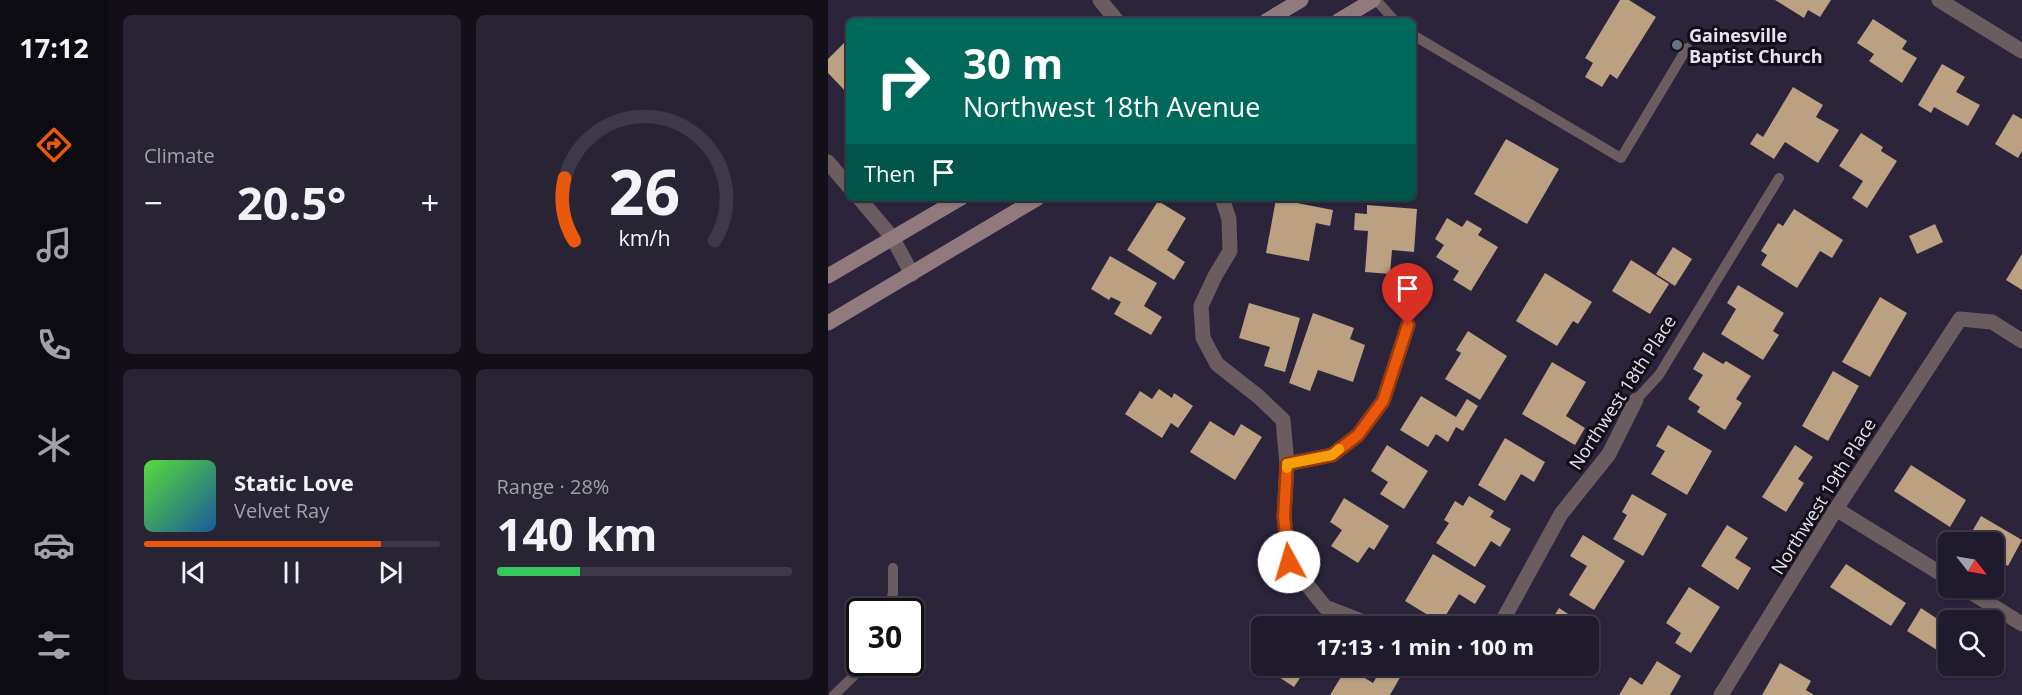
<!DOCTYPE html>
<meta charset="utf-8">
<style>
:root{--surface:#201b2c;--page:#282434;--text:#f1f3f6;--muted:#a2a1a9;--line:#3d3948;--accent:#ea580c}
body{margin:0;font-family:"Open Sans",sans-serif;background:var(--page);color:var(--text);height:100vh;display:flex;flex-direction:column;font-size:22px;white-space:nowrap}
*{box-sizing:border-box;margin:0}
p{font-size:20px;color:var(--muted)}
.icon{flex:none;width:33px;height:33px;fill:none;stroke:currentColor;stroke-width:2;stroke-linecap:round;stroke-linejoin:round}
.map{position:relative;flex:1;overflow:hidden}
.details{display:flex;flex-direction:column;gap:15px;padding:15px;background:#120f18;width:720px}
.details>*{flex:none}
.hud{position:absolute;left:18px;top:18px;width:570px;height:183px;border-radius:9px;box-shadow:0 2px 4px #0004,0 0 0 2px var(--line);background:#00695c;color:#fff;overflow:hidden}
.needle{width:39px;rotate:121deg}
.fabs{position:absolute;left:1110px;top:532px;display:grid;gap:12px}
.fabs a{display:grid;place-items:center;width:66px;height:66px;border-radius:9px;background:var(--surface);box-shadow:0 2px 4px #0004,0 0 0 2px var(--line);font-size:30px}
.speed{position:absolute;left:18px;top:598px;display:flex;gap:12px;font-size:30px;font-weight:700;text-align:center}
.speed>*{display:grid;place-content:center;width:78px;height:78px;border-radius:50%;background:var(--surface);box-shadow:0 2px 4px #0004,0 0 0 2px var(--line);line-height:1}
.speed .limit{border:3px solid #111;border-radius:9px;background:#fff;color:#111}
.pin{position:absolute;display:grid;place-items:center;width:51px;height:51px;color:#fff;margin:-62px -26px;border-radius:50% 50% 50% 0;rotate:-45deg;box-shadow:0 0 6px #0007}
.pin .icon{rotate:45deg}
.me{position:absolute;width:66px;margin:-33px;rotate:354deg;stroke-linejoin:round;filter:drop-shadow(0 0 4px #0008)}
.turn{display:flex;align-items:center;gap:21px;height:126px;padding:0 18px;font-size:27px}
.turn .icon{width:78px;height:78px;stroke-width:2.5}
.turn b{display:block;font-size:42px;line-height:51px}
.then{display:flex;align-items:center;height:57px;padding:0 18px;background:#0003;gap:12px;font-size:22px}
.big{font-size:45px;font-weight:700;line-height:1.1}
.details .tile{flex:1;display:flex;flex-direction:column;justify-content:center;gap:9px;min-width:0;padding:0 21px;border-radius:9px;background:var(--page)}
.details .dial{align-items:center;gap:0}
.dial svg{height:156px;overflow:visible;fill:none;stroke:var(--line);stroke-width:7;stroke-linecap:round;text-anchor:middle}
.dial text{fill:var(--text);stroke:none}
.song{display:flex;align-items:center;gap:18px}
.cover{width:72px;height:72px;border-radius:9px;background:linear-gradient(135deg,hsl(110 70% 55%),hsl(210 70% 35%))}
.played{height:6px;border-radius:3px;background:linear-gradient(90deg,var(--accent) 80%,var(--line) 80%)}
.keys{display:flex;justify-content:space-around;direction:ltr}
.heat{display:flex;justify-content:space-between;align-items:center;font-size:33px;direction:ltr}
.charge{height:9px;border-radius:4px;background:linear-gradient(90deg,#34c759 28%,var(--line) 0)}
.details .tiles{flex:1;display:grid;gap:15px;grid-template-columns:repeat(2,1fr)}
.trip{position:absolute;left:423px;top:616px;width:348px;height:60px;border-radius:9px;background:var(--surface);box-shadow:0 2px 4px #0004,0 0 0 2px var(--line);font-weight:700;line-height:60px;text-align:center}
main{display:flex;flex:1;min-height:0}
.tab-bar{display:flex;flex-direction:column;width:108px;justify-content:space-around;align-items:center;background:#0d0b12;color:var(--muted)}
.tab-bar .icon{width:42px;height:42px}
.tab-bar .on{color:var(--accent)}
.tab-bar b{font-size:27px;color:var(--text)}
.map>svg:first-child{display:block}
</style>
<main>
<nav class="tab-bar">
<b>17:12</b>
<svg class="icon on" aria-label="directions" viewBox="0 0 24 24"><path d="M12 3l9 9-9 9-9-9zM9 14v-3h6M13 9l2 2-2 2"/></svg>
<svg class="icon" aria-label="music" viewBox="0 0 24 24"><path d="M9 18V5l10-2v13"/><circle cx="6" cy="18" r="3"/><circle cx="16" cy="16" r="3"/></svg>
<svg class="icon" aria-label="phone" viewBox="0 0 24 24"><path d="M5 4h4l2 5-3 2q2 4 5 5l2-3 5 2v4C11 20 4 13 5 4z"/></svg>
<svg class="icon" aria-label="climate" viewBox="0 0 24 24"><path d="M12 3v18M4 7l16 10M4 17L20 7"/></svg>
<svg class="icon" aria-label="car" viewBox="0 0 24 24"><path d="M5 17H2v-5l4-1 3-4h7l3 4 3 1v5h-3M9 17h6M6 11h13"/><circle cx="7" cy="17" r="2"/><circle cx="17" cy="17" r="2"/></svg>
<svg class="icon" aria-label="filters" viewBox="0 0 24 24"><path d="M4 7h16M4 17h16"/><circle cx="9" cy="7" r="2"/><circle cx="15" cy="17" r="2"/></svg>
</nav>
<section class="details">
<div class="tiles">
<div class="tile"><p>Climate</p>
<div class="heat"><a>−</a><b class="big">20.5°</b><a>+</a></div>
</div>
<div class="tile dial"><svg viewBox="0 0 100 80">
<path d="M14 69A42 42 0 1 1 86 69"/>
<path d="M14 69A42 42 0 0 1 9 37" stroke="#ea580c"/>
<text x="50" y="56" font-size="32" font-weight="700">26</text>
<text x="50" y="72" font-size="11">km/h</text>
</svg></div>
<div class="tile">
<div class="song"><i class="cover"></i><div><b>Static Love</b><p>Velvet Ray</p></div></div>
<div class="played"></div>
<div class="keys"><svg class="icon" aria-label="previous" viewBox="0 0 24 24"><path d="M18 5L8 12l10 7zM5 5v14"/></svg><svg class="icon" aria-label="pause" viewBox="0 0 24 24"><path d="M8 5v14M16 5v14"/></svg><svg class="icon" aria-label="next" viewBox="0 0 24 24"><path d="M6 5l10 7-10 7zM19 5v14"/></svg></div>
</div>
<div class="tile"><p>Range · 28%</p><b class="big">140 km</b><div class="charge"></div></div>
</div>
</section>
<div class="map">
<svg width="1194" height="695" viewBox="0 0 1194 695">
<rect width="100%" height="100%" fill="#2b243b"/>
<g fill="#bba082">
<polygon points="792,0 801,0 828,17 789,79 782,74 774,87 757,77 765,63 757,58"/>
<polygon points="947,0 1003,0 992,17 980,10 976,18"/>
<polygon points="1045,19 1079,41 1074,49 1089,58 1074,83 1041,61 1046,54 1029,43"/>
<polygon points="16,43 21,48 21,95 0,73 0,59"/>
<polygon points="1114,64 1137,77 1128,92 1152,105 1140,126 1106,107 1103,113 1090,105"/>
<polygon points="965,87 995,105 988,117 1011,130 990,163 957,142 946,159 922,144 929,133 935,137"/>
<polygon points="1185,114 1194,119 1194,151 1190,158 1167,144"/>
<polygon points="1033,133 1055,147 1053,151 1069,161 1039,208 1024,198 1035,181 1011,166"/>
<polygon points="678,139 731,169 699,224 646,194"/>
<polygon points="448,199 505,210 502,226 488,223 481,261 438,253"/>
<polygon points="330,201 358,218 339,250 357,262 346,280 299,250"/>
<polygon points="539,205 589,209 586,252 564,250 562,274 537,272 540,231 526,230 527,213 539,214"/>
<polygon points="966,209 1015,240 1004,258 992,251 969,288 933,265 939,255 933,251 950,223 955,226"/>
<polygon points="619,218 634,227 639,220 654,229 650,235 670,247 643,291 625,280 631,271 608,257 616,245 607,239"/>
<polygon points="1107,224 1115,242 1089,254 1081,236"/>
<polygon points="845,247 864,259 847,286 828,274"/>
<polygon points="1194,254 1194,290 1178,280"/>
<polygon points="282,256 329,283 316,306 334,317 323,335 286,314 293,302 283,297 281,300 263,289"/>
<polygon points="803,260 841,284 822,314 784,291"/>
<polygon points="717,273 764,302 750,324 745,321 729,346 688,321"/>
<polygon points="910,285 956,313 945,331 951,335 935,360 893,334 908,309 899,303"/>
<polygon points="1052,297 1079,313 1042,377 1014,362"/>
<polygon points="421,303 472,318 457,372 436,366 442,347 411,338"/>
<polygon points="485,313 526,328 522,339 537,345 525,382 490,370 482,391 461,383"/>
<polygon points="640,331 679,356 652,400 617,379 633,353 628,350"/>
<polygon points="875,352 895,364 898,361 923,376 908,399 914,403 897,430 869,412 872,407 860,399 875,375 865,369"/>
<polygon points="724,362 758,382 738,416 757,428 747,445 694,414"/>
<polygon points="1005,371 1031,386 1000,441 974,426"/>
<polygon points="331,389 344,398 346,393 365,406 350,428 343,423 334,438 297,414 312,391 324,399"/>
<polygon points="593,396 628,417 639,399 650,406 635,431 628,427 620,442 608,434 600,447 572,430"/>
<polygon points="382,421 406,436 413,424 434,437 407,480 362,452"/>
<polygon points="840,425 884,451 859,495 823,474 837,451 828,446"/>
<polygon points="677,438 717,462 706,482 693,474 677,501 650,485"/>
<polygon points="559,445 600,471 576,509 552,494 560,482 543,471"/>
<polygon points="967,445 985,457 970,479 976,483 958,512 934,497"/>
<polygon points="1083,465 1138,500 1122,527 1066,491"/>
<polygon points="804,494 839,514 815,556 785,539 799,515 794,512"/>
<polygon points="641,496 666,511 662,517 683,529 672,547 663,541 647,567 608,543 621,523 616,520 627,501 635,506"/>
<polygon points="516,498 561,526 546,550 541,547 530,563 503,546 514,530 502,522"/>
<polygon points="1153,516 1194,540 1180,566 1166,558 1166,543 1138,542"/>
<polygon points="899,525 920,538 907,558 923,568 910,590 873,566"/>
<polygon points="755,535 797,561 766,610 741,595 759,566 742,556"/>
<polygon points="605,554 658,586 647,604 631,594 613,623 577,601"/>
<polygon points="1018,564 1078,603 1063,626 1002,587"/>
<polygon points="861,587 892,607 863,653 847,643 853,633 838,623"/>
<polygon points="731,608 760,627 719,627"/>
<polygon points="1093,608 1120,626 1120,657 1079,631"/>
<polygon points="760,627 768,632 762,643 768,646 760,658"/>
<polygon points="434,648 434,666 425,660"/>
<polygon points="829,661 853,676 842,695 791,695 802,677 814,685"/>
<polygon points="952,663 983,681 978,690 986,695 934,695"/>
<polygon points="434,666 480,666 466,687"/>
<polygon points="555,666 561,666 574,674 562,695 502,695 519,667 545,683"/>
<polygon points="725,666 744,666 739,675"/>
</g>
<g fill="none" stroke-linecap="round" stroke-linejoin="round">
<g stroke="#6b5d5f" stroke-width="10">
<polyline points="548,0 567,21"/>
<polyline points="585,35 793,158 859,48"/>
<polyline points="808,400 831,375 951,178"/>
<polyline points="60,612 65,593 65,568"/>
<polyline points="6,695 33,669 37,663"/>
</g>
<g stroke="#6b5d5f" stroke-width="15">
<polyline points="272,0 289,21"/>
<polyline points="1111,0 1194,51"/>
<polyline points="0,162 21,187"/>
<polyline points="31,198 64,237 84,274"/>
<polyline points="394,198 401,219 402,251 387,276 373,306 375,338 389,364 431,397 455,420 459,464 456,517 461,562 497,607 549,627"/>
<polyline points="459,464 504,455 530,435 555,401 580,325"/>
<polyline points="1008,509 1120,578"/>
<polyline points="1136,588 1194,624"/>
<polyline points="671,627 733,514 781,454 808,400"/>
<polyline points="893,695 1008,509 1132,319 1164,322 1194,341"/>
</g>
<g stroke="#917a7e" stroke-width="15">
<polyline points="438,21 473,0"/>
<polyline points="510,21 545,0"/>
<polyline points="0,276 133,198"/>
<polyline points="0,323 210,198"/>
</g>
</g>
<g fill="none" stroke-linecap="round" stroke-linejoin="round">
<defs>
<polyline id="route" points="461,562 456,517 459,464 504,455 530,435 555,401 580,325"/>
</defs>
<use href="#route" stroke="#983908" stroke-width="15"/>
<use href="#route" stroke="#ea580c" stroke-width="10"/>
<polyline stroke="#f59e0b" stroke-width="10" points="459,468 459,464 504,455 511,449"/>
</g>
<circle fill="#6b7280" stroke="#120f19" stroke-width="2" cx="849" cy="45" r="6"/>
<g text-anchor="middle" dominant-baseline="central" stroke-width="6" stroke-linejoin="round" paint-order="stroke">
<g font-size="18" font-weight="bold" fill="#e6e2f1" stroke="#120f19" text-anchor="start">
<text x="861" y="35">Gainesville<tspan x="861" dy="21">Baptist Church</tspan></text>
</g>
<g font-size="18" fill="#e6e2f1" stroke="#120f19">
<text transform="translate(794 392) rotate(-57)">Northwest 18th Place</text>
<text transform="translate(995 496) rotate(-58)">Northwest 19th Place</text>
</g>
</g>
</svg>
<div class="fabs">
<a><svg class="needle" viewBox="-14 -14 28 28"><path d="M0-13l5 13h-10z" fill="#e53935"/><path d="M0 13l5-13h-10z" fill="#a2a1a9"/></svg></a>
<a><svg class="icon" aria-label="search" viewBox="0 0 24 24"><circle cx="10" cy="10" r="6"/><path d="M15 15l6 6"/></svg></a>
</div>
<div class="speed"><div class="limit">30</div></div>
<div class="pin" style="left:580px;top:325px;background:#d93025"><svg class="icon" aria-label="arrive" viewBox="0 0 24 24"><path d="M6 21V4h12l-3 4 3 4H6"/></svg></div>
<svg class="me" style="left:461px;top:562px" viewBox="-20 -20 40 40"><circle r="19" fill="#fff"/><path d="M0-13L10 11 0 6-10 11z" fill="#ea580c"/></svg>
<div class="trip">17:13 · 1 min · 100 m</div>
<div class="hud">
<div class="turn"><svg class="icon" aria-label="right" viewBox="0 0 24 24"><path d="M7 20v-9h11M14 6l5 5-5 5"/></svg><div><b>30 m</b>Northwest 18th Avenue</div></div>
<div class="then">Then<svg class="icon" aria-label="arrive" viewBox="0 0 24 24"><path d="M6 21V4h12l-3 4 3 4H6"/></svg></div>
</div>
</div>
</main>
